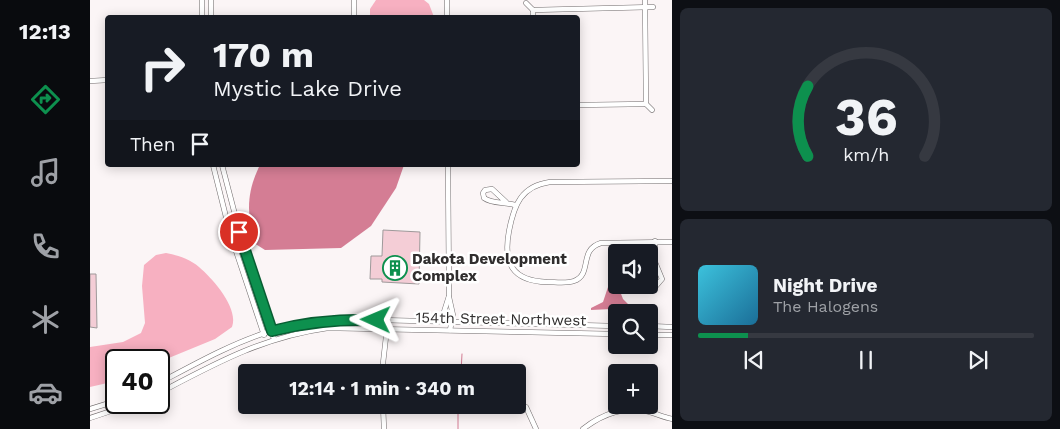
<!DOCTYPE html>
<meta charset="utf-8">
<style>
:root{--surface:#171b24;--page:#242831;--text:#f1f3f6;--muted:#9ea1a6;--line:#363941;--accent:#0d904e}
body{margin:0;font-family:"Work Sans",sans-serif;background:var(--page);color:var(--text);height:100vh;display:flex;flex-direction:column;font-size:19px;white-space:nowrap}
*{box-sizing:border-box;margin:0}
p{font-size:16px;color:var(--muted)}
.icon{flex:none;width:28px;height:28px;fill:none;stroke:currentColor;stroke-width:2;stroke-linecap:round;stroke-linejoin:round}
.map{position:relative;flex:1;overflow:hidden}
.panel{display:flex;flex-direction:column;gap:8px;padding:8px;background:#0d0f14;width:388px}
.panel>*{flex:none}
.guide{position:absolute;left:15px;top:15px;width:475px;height:152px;border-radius:5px;box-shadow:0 2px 12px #0003;background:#171b24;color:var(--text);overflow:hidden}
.buttons{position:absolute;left:518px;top:244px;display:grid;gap:10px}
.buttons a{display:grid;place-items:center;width:50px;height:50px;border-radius:5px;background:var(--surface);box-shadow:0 2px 12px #0003;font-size:25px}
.speed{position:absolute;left:15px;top:349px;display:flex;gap:10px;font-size:25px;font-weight:700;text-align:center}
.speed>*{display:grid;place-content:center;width:65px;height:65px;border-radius:50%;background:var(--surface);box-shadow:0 2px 12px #0003;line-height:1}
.speed .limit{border:2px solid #111;border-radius:8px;background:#fff;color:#111}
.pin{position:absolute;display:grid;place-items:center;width:42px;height:42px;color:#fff;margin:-21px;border:2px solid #fff;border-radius:50%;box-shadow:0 1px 5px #0007}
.me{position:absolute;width:55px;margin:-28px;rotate:271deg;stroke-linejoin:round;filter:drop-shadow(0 0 4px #0008)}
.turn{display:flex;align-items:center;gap:18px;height:105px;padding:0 25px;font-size:22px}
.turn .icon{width:65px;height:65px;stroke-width:2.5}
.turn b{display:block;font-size:35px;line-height:42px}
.then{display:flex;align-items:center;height:48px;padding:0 25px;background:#0003;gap:10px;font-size:19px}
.panel .widget{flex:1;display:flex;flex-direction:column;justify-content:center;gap:8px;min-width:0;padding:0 18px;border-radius:8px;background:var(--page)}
.panel .dial{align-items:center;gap:0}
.dial svg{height:130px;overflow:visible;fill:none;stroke:var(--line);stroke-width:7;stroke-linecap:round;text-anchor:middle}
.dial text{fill:var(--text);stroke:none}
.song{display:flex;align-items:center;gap:15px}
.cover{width:60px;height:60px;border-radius:8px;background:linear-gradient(135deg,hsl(190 70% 55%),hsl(200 70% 35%))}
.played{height:5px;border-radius:2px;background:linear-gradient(90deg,var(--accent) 15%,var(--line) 15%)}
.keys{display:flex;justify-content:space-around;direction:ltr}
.trip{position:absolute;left:148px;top:364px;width:288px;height:50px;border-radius:5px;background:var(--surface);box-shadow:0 2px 12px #0003;font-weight:700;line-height:50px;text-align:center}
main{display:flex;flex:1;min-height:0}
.menu{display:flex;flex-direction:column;width:90px;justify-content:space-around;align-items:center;background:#090b0e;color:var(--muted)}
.menu .icon{width:35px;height:35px}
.menu .active{color:var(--accent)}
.menu b{font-size:22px;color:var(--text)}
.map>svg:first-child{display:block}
</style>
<main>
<nav class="menu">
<b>12:13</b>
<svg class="icon active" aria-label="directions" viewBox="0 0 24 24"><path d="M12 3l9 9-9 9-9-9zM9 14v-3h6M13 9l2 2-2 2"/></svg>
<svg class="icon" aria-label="music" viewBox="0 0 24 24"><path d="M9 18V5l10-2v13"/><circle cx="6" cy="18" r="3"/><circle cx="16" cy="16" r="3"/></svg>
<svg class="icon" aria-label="phone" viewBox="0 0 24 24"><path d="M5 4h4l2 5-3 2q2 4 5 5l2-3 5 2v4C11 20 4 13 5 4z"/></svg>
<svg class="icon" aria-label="climate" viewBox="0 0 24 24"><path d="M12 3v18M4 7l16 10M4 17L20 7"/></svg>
<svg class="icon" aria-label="car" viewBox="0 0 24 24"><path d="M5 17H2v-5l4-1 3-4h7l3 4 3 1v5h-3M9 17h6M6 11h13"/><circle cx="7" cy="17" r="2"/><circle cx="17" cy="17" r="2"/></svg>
</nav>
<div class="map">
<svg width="583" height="429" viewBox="0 0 583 429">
<rect width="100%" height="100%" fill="#fbf5f6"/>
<g fill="#f7b0c1">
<polygon points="286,0 334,0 339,4 344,17 280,17 280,9"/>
<path d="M76 253C87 255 100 259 109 267 123 279 149 308 142 327L125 339 69 362V360H26V381L0 387V347L33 342 51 333 55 323 52 286 54 265 66 255Z"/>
</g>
<g fill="#d47d94">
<path d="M170 165H314L306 188 281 226 251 248 175 250 164 243C157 213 156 193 170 165Z"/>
<polygon points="526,281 533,299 542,308 501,310 501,308 513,302 519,284"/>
</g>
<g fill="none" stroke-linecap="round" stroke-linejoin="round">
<g stroke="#d47d94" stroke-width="1">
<polyline points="371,372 372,354"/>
<polyline points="368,429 368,405"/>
</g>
</g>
<g fill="#f4cdd6" stroke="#9e999a">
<polygon points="293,230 330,232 329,284 292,282 292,279 280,279 281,256 292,256"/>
<polygon points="0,274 6,274 7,328 0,327"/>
</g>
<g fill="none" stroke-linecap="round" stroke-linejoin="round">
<defs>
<g id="minor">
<polyline points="112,0 112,18"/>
<polyline points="121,0 121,18"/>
<polyline points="264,0 264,18"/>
<polyline points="357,0 357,18"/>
<polyline points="555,0 556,104 562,110"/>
<polyline points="436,3 443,10"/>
<polyline points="443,10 563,7"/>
<polyline points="443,10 443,18"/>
<polyline points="0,81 18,80"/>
<polyline points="488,105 556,104"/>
<polyline points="123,165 140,233 174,335"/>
<polyline points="132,165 154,249 184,339"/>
<path d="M583 181 460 182C431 186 424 205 419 231 413 263 422 281 457 282 465 282 476 284 484 281 503 274 488 250 511 243L583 242"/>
<path d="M416 202 402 189 395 190 393 193 394 198C402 204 415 202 425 205"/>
<polyline points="565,262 572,279 566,286 560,283 565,262 565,241"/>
<polyline points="359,297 363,315 360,330"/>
<polyline points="344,320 353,315 359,296 358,165"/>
<polyline points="559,326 583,327"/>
<polyline points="559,335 583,335"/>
<polyline points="292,372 297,328"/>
<path d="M69 383C105 364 142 343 181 331 203 324 227 321 250 319L526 326"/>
<path d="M69 393C126 363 173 337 238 328L526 334"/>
<polyline points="293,405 294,429"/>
<polyline points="436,407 446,429"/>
<polyline points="0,409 26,401"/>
<polyline points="0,418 48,402"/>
<path d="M493 429C512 414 536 405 560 412 567 414 575 418 583 419"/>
</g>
</defs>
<use href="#minor" stroke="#716c6d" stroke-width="5.5"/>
<use href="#minor" stroke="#fff" stroke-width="4.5"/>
</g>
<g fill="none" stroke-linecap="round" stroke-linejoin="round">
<defs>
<path id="route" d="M149 232 182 331C217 322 249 319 286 320"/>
</defs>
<use href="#route" stroke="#085e33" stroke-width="12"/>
<use href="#route" stroke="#0d904e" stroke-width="9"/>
</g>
<defs>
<symbol id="building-ring" viewBox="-11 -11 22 22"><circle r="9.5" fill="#fff" stroke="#0d904e" stroke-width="1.5"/><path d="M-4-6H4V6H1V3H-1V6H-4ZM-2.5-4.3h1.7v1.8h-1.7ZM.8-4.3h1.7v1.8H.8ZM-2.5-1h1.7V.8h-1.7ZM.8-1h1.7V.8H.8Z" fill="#0d904e"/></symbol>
</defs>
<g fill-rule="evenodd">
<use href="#building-ring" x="291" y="254" width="28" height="28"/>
</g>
<g text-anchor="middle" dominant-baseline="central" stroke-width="5" stroke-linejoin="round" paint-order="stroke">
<g font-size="15" font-weight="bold" fill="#302e2e" stroke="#fff" text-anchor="start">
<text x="322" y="259">Dakota Development<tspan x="322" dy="17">Complex</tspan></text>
</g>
<g font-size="15" fill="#302e2e" stroke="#fff">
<text transform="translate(411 319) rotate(1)">154th Street Northwest</text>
</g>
</g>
</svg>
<div class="buttons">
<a><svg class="icon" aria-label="sound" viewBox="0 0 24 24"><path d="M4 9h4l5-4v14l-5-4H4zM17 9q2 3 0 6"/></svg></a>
<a><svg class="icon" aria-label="search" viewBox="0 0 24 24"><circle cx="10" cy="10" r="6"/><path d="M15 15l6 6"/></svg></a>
<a>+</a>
</div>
<div class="speed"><div class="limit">40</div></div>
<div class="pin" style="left:149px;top:232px;background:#d93025"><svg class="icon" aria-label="arrive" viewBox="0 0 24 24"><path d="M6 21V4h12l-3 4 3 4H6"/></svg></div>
<svg class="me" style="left:286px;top:320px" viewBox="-20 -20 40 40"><path d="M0-17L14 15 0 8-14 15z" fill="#0d904e" stroke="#fff" stroke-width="4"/></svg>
<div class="trip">12:14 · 1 min · 340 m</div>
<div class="guide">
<div class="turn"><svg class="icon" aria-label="right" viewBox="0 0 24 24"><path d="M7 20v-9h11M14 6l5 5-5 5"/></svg><div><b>170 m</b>Mystic Lake Drive</div></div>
<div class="then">Then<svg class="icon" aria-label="arrive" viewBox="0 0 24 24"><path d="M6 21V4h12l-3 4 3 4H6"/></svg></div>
</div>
</div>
<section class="panel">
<div class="widget dial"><svg viewBox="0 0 100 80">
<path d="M14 69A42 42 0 1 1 86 69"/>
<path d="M14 69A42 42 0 0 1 14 26" stroke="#0d904e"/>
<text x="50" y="56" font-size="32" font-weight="700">36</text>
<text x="50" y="72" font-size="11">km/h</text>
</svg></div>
<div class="widget">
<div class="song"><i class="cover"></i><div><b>Night Drive</b><p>The Halogens</p></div></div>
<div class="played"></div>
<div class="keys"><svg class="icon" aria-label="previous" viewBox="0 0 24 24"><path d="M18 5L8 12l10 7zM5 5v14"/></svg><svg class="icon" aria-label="pause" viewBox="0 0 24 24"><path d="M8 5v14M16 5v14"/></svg><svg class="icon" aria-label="next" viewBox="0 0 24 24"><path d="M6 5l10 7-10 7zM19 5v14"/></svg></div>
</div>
</section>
</main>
